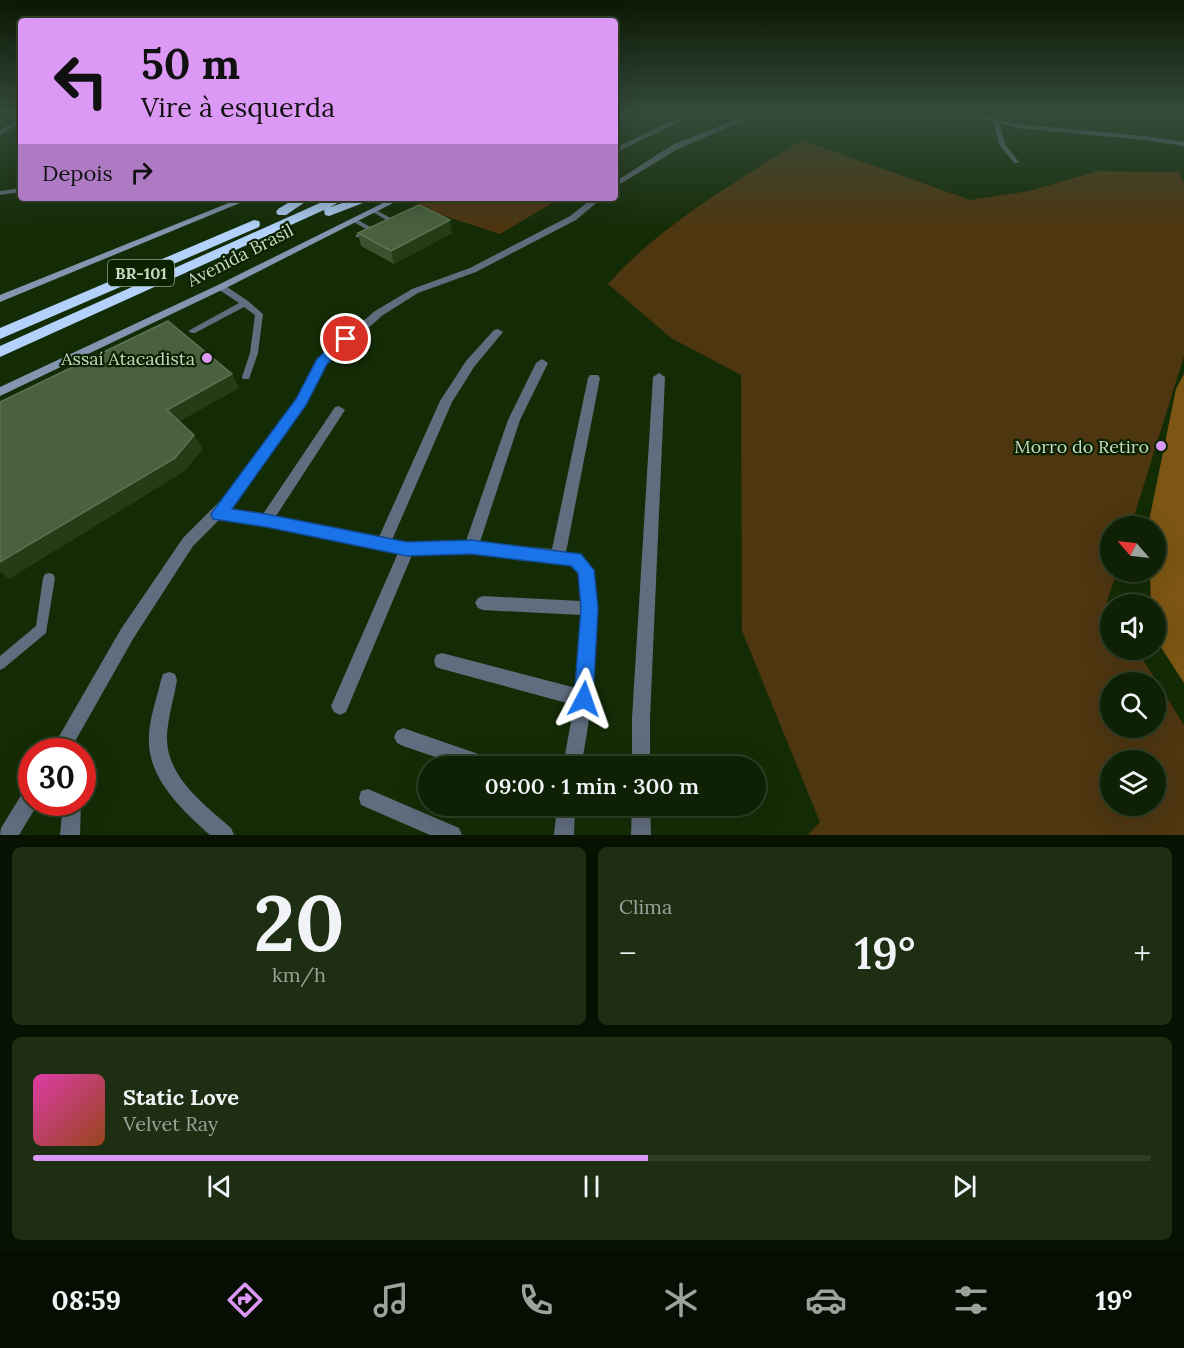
<!DOCTYPE html>
<html lang="pt">
<meta charset="utf-8">
<style>
:root{--surface:#0f2104;--page:#1d2e13;--text:#f1f3f6;--muted:#9ba39a;--line:#2f3e26;--accent:#db99f5}
body{margin:0;font-family:Lora,serif;background:var(--page);color:var(--text);height:100vh;display:flex;flex-direction:column;font-size:22px;white-space:nowrap}
*{box-sizing:border-box;margin:0}
p{font-size:20px;color:var(--muted)}
.icon{flex:none;width:33px;height:33px;fill:none;stroke:currentColor;stroke-width:2;stroke-linecap:round;stroke-linejoin:round}
.map{position:relative;height:835px;overflow:hidden}
.drawer{display:flex;flex-direction:column;gap:12px;padding:12px;background:#081202;flex:1}
.drawer>*{flex:none}
.guide{position:absolute;left:18px;top:18px;width:600px;height:183px;border-radius:6px;box-shadow:0 6px 24px #0002,0 0 0 2px var(--line);background:#db99f5;color:#111;overflow:hidden}
.needle{width:39px;rotate:298deg}
.buttons{position:absolute;left:1100px;top:516px;display:grid;gap:12px}
.buttons a{display:grid;place-items:center;width:66px;height:66px;border-radius:50%;background:var(--surface);box-shadow:0 6px 24px #0002,0 0 0 2px var(--line);font-size:30px}
.speed{position:absolute;left:18px;top:738px;display:flex;gap:12px;font-size:30px;font-weight:700;text-align:center}
.speed>*{display:grid;place-content:center;width:78px;height:78px;border-radius:50%;background:var(--surface);box-shadow:0 6px 24px #0002,0 0 0 2px var(--line);line-height:1}
.speed .limit{border:9px solid #d22;background:#fff;color:#111}
.pin{position:absolute;display:grid;place-items:center;width:51px;height:51px;color:#fff;margin:-26px;border:3px solid #fff;border-radius:50%;box-shadow:0 2px 6px #0007}
.me{position:absolute;width:66px;margin:-33px;rotate:4deg;stroke-linejoin:round;filter:drop-shadow(0 0 4px #0008)}
.turn{display:flex;align-items:center;gap:21px;height:126px;padding:0 24px;font-size:27px}
.turn .icon{width:78px;height:78px;stroke-width:2.5}
.turn b{display:block;font-size:42px;line-height:51px}
.then{display:flex;align-items:center;height:57px;padding:0 24px;background:#0003;gap:12px;font-size:22px}
.big{font-size:45px;font-weight:600;line-height:1.1}
.drawer .tile{flex:1;display:flex;flex-direction:column;justify-content:center;gap:9px;min-width:0;padding:0 21px;border-radius:9px;background:var(--page)}
.drawer .dial{align-items:center;gap:0}
.dial b{font-size:78px;line-height:1}
.song{display:flex;align-items:center;gap:18px}
.cover{width:72px;height:72px;border-radius:9px;background:linear-gradient(135deg,hsl(320 70% 55%),hsl(20 70% 35%))}
.played{height:6px;border-radius:3px;background:linear-gradient(90deg,var(--accent) 55%,var(--line) 55%)}
.keys{display:flex;justify-content:space-around;direction:ltr}
.heat{display:flex;justify-content:space-between;align-items:center;font-size:33px;direction:ltr}
.drawer .tiles{flex:1;display:grid;gap:12px;grid-template-columns:1fr 1fr}
.tile:last-child{grid-column:span 2}
.trip{position:absolute;left:418px;top:756px;width:348px;height:60px;border-radius:30px;background:var(--surface);box-shadow:0 6px 24px #0002,0 0 0 2px var(--line);font-weight:600;line-height:60px;text-align:center}
.tab-bar{display:flex;height:96px;justify-content:space-around;align-items:center;background:#060d02;color:var(--muted)}
.tab-bar .icon{width:42px;height:42px}
.tab-bar .current{color:var(--accent)}
.tab-bar b{font-size:27px;color:var(--text)}
.map>svg:first-child{display:block}
</style>
<div class="map">
<svg width="1184" height="835" viewBox="0 0 1184 835">
<rect width="100%" height="100%" fill="#142c06"/>
<g fill="#4e3611" fill-rule="evenodd">
<path d="M802 140 970 200 1029 191 1098 171 1179 172 1184 183V356L1131 526H1110V572H1117L1107 601 1110 605V650H1137L1184 725V835H808L820 822 742 631 741 375 671 338 608 284C660 225 736 182 802 140ZM1110 682H1155V728H1110ZM1110 760H1155V806H1110Z"/>
<polygon points="430,198 545,198 554,202 500,234 414,206"/>
</g>
<polygon fill="#7c5612" points="1184,374 1184,683 1155,638 1155,604 1151,604 1150,572 1155,572 1155,526 1148,526 1176,389"/>
<g fill="none" stroke-linecap="round" stroke-linejoin="round">
<g fill="#606d7e" fill-rule="evenodd">
<polygon points="996,119 999,121 1005,144 1019,162 1018,163 1014,163 999,144 993,121"/>
<polygon points="373,208 392,219 393,220 388,221 371,211 370,210"/>
<polygon points="352,219 356,219 374,229 360,237 356,237 356,235 366,229 352,221"/>
<polygon points="218,285 224,285 248,301 263,314 258,353 249,379 243,379 242,377 250,353 255,315 244,307 195,333 192,333 188,331 239,303 218,289"/>
<polygon points="49,573 53,574 55,578 46,633 4,668 0,670 0,656 36,626 43,578 45,574"/>
</g>
<g fill="#606d7e" fill-rule="evenodd">
<polygon points="691,112 699,112 615,153 615,148"/>
<polygon points="755,112 763,112 678,149 615,187 615,182 672,145"/>
<polygon points="1001,112 1007,112 1003,116 1000,114"/>
<polygon points="1174,112 1184,112 1184,115 1175,113"/>
<polygon points="21,117 21,122 0,135 0,130"/>
<polygon points="21,188 21,192 0,195 0,191"/>
<path d="M593 198H602L576 220 476 272 418 293 383 315 327 364 306 405 238 501 229 510 263 514 335 407 339 406 345 410 276 516 379 537 440 401 466 361 494 330 498 329 503 332 474 367 452 402 392 540 407 543 466 541 508 420 536 363 542 359 548 363 520 420 480 542 552 549 588 378 590 375H598L600 378 566 552C578 554 588 558 593 570 599 636 594 702 581 766H563L574 705 442 669 436 667 434 661 436 655 442 653 576 688 581 615 483 610 478 608 475 603 478 598 483 596 581 601 579 572 571 565 558 562 471 553 412 555 346 712 340 715 334 712 331 706 398 553 266 526 219 520 193 546 133 639 69 752H50L121 629 183 538 228 493 297 400 318 359 375 311 412 289 470 268 570 216Z"/>
<polygon points="659,373 665,377 650,718 650,766 632,766 632,718 653,377"/>
<path d="M169 672 175 674 177 680C174 698 168 717 167 735 165 776 204 804 231 828L234 835H210C181 809 146 777 149 735 150 716 157 698 161 680L163 674Z"/>
<polygon points="403,728 487,757 493,760 496,766 462,766 403,746 397,743 394,737 397,731"/>
<polygon points="32,787 32,802 39,802 19,835 0,835 1,828 25,789"/>
<polygon points="368,789 459,828 462,835 430,835 361,805 359,798 361,791"/>
<polygon points="63,802 81,802 80,835 60,835"/>
<polygon points="557,806 575,806 574,835 554,835"/>
<polygon points="632,806 650,806 651,835 631,835"/>
</g>
<polygon fill="#606d7e" fill-rule="evenodd" points="959,112 969,112 1017,124 1145,136 1184,142 1184,146 1145,140 1017,128"/>
<g fill="#8296b1" fill-rule="evenodd">
<polygon points="241,198 252,198 0,302 0,295"/>
<polygon points="393,198 403,198 224,289 0,396 0,387 218,285"/>
</g>
<g fill="#b2d2fc" fill-rule="evenodd">
<polygon points="296,198 311,198 286,215 278,215 276,212 278,209"/>
<polygon points="331,198 347,198 330,207 358,198 376,198 329,216 325,215 324,210 0,357 0,346"/>
<polygon points="254,220 259,221 260,224 259,227 0,339 0,328"/>
</g>
</g>
<polygon fill="#3a532e" points="358,233 452,233 394,264 361,246"/>
<g fill="#243d17">
<polygon points="450,220 452,233 394,264 391,251"/>
<polygon points="232,374 239,388 177,423 167,410"/>
<polygon points="194,435 203,449 185,471 9,579 0,572 0,562"/>
</g>
<g fill="#49613e" stroke="#5d7452" stroke-width="1.5">
<polygon points="419,205 450,220 391,251 358,233"/>
<polygon points="168,321 232,374 167,410 194,435 175,458 0,562 0,402"/>
</g>
<linearGradient id="sky" x2="0" y2="1"><stop stop-color="#0b1803"/><stop offset="0.49" stop-color="#344b3b"/><stop offset="1" stop-color="#344b3b" stop-opacity="0"/></linearGradient>
<rect width="1184" height="229" fill="url(#sky)"/>
<polygon fill="#1a73e8" stroke="#114b97" stroke-width="1.5" points="346,335 350,336 350,342 327,364 306,405 232,509 266,514 407,542 471,540 581,554 594,570 598,608 593,699 590,706 584,709 577,706 574,699 581,608 578,573 571,566 471,554 407,556 266,527 213,519 211,514 296,399 317,359 342,336"/>
<g fill="#db99f5" stroke="#0a2200" stroke-width="2">
<circle cx="207" cy="358" r="6"/>
<circle cx="1161" cy="446" r="6"/>
</g>
<g text-anchor="middle" dominant-baseline="central" stroke-width="4.5" stroke-linejoin="round" paint-order="stroke">
<rect fill="#0a2200" stroke="#8ea187" stroke-width="1.5" x="108" y="260" width="66" height="26" rx="4.5"/>
<g font-size="16" font-weight="bold" fill="#c7d7c1">
<text x="141" y="273">BR-101</text>
</g>
<g font-size="18" fill="#c7d7c1" stroke="#0a2200">
<text transform="translate(240 255) rotate(-27)">Avenida Brasil</text>
</g>
<g font-size="18" fill="#c7d7c1" stroke="#0a2200" text-anchor="end">
<text x="195" y="358">Assaí Atacadista</text>
<text x="1149" y="446">Morro do Retiro</text>
</g>
</g>
</svg>
<div class="buttons">
<a><svg class="needle" viewBox="-14 -14 28 28"><path d="M0-13l5 13h-10z" fill="#e53935"/><path d="M0 13l5-13h-10z" fill="#9ba39a"/></svg></a>
<a><svg class="icon" aria-label="sound" viewBox="0 0 24 24"><path d="M4 9h4l5-4v14l-5-4H4zM17 9q2 3 0 6"/></svg></a>
<a><svg class="icon" aria-label="search" viewBox="0 0 24 24"><circle cx="10" cy="10" r="6"/><path d="M15 15l6 6"/></svg></a>
<a><svg class="icon" aria-label="layers" viewBox="0 0 24 24"><path d="M12 4l9 5-9 5-9-5zM3 14l9 5 9-5"/></svg></a>
</div>
<div class="speed"><div class="limit">30</div></div>
<div class="pin" style="left:346px;top:339px;background:#d93025"><svg class="icon" aria-label="arrive" viewBox="0 0 24 24"><path d="M6 21V4h12l-3 4 3 4H6"/></svg></div>
<svg class="me" style="left:584px;top:699px" viewBox="-20 -20 40 40"><path d="M0-17L14 15 0 8-14 15z" fill="#1a73e8" stroke="#fff" stroke-width="4"/></svg>
<div class="trip">09:00 · 1 min · 300 m</div>
<div class="guide">
<div class="turn"><svg class="icon" aria-label="left" viewBox="0 0 24 24"><path d="M17 20v-9H6M10 6l-5 5 5 5"/></svg><div><b>50 m</b>Vire à esquerda</div></div>
<div class="then">Depois<svg class="icon" aria-label="right" viewBox="0 0 24 24"><path d="M7 20v-9h11M14 6l5 5-5 5"/></svg></div>
</div>
</div>
<section class="drawer">
<div class="tiles">
<div class="tile dial"><b>20</b><p>km/h</p></div>
<div class="tile"><p>Clima</p>
<div class="heat"><a>−</a><b class="big">19°</b><a>+</a></div>
</div>
<div class="tile">
<div class="song"><i class="cover"></i><div><b>Static Love</b><p>Velvet Ray</p></div></div>
<div class="played"></div>
<div class="keys"><svg class="icon" aria-label="previous" viewBox="0 0 24 24"><path d="M18 5L8 12l10 7zM5 5v14"/></svg><svg class="icon" aria-label="pause" viewBox="0 0 24 24"><path d="M8 5v14M16 5v14"/></svg><svg class="icon" aria-label="next" viewBox="0 0 24 24"><path d="M6 5l10 7-10 7zM19 5v14"/></svg></div>
</div>
</div>
</section>
<nav class="tab-bar">
<b>08:59</b>
<svg class="icon current" aria-label="directions" viewBox="0 0 24 24"><path d="M12 3l9 9-9 9-9-9zM9 14v-3h6M13 9l2 2-2 2"/></svg>
<svg class="icon" aria-label="music" viewBox="0 0 24 24"><path d="M9 18V5l10-2v13"/><circle cx="6" cy="18" r="3"/><circle cx="16" cy="16" r="3"/></svg>
<svg class="icon" aria-label="phone" viewBox="0 0 24 24"><path d="M5 4h4l2 5-3 2q2 4 5 5l2-3 5 2v4C11 20 4 13 5 4z"/></svg>
<svg class="icon" aria-label="climate" viewBox="0 0 24 24"><path d="M12 3v18M4 7l16 10M4 17L20 7"/></svg>
<svg class="icon" aria-label="car" viewBox="0 0 24 24"><path d="M5 17H2v-5l4-1 3-4h7l3 4 3 1v5h-3M9 17h6M6 11h13"/><circle cx="7" cy="17" r="2"/><circle cx="17" cy="17" r="2"/></svg>
<svg class="icon" aria-label="filters" viewBox="0 0 24 24"><path d="M4 7h16M4 17h16"/><circle cx="9" cy="7" r="2"/><circle cx="15" cy="17" r="2"/></svg>
<b>19°</b>
</nav>
